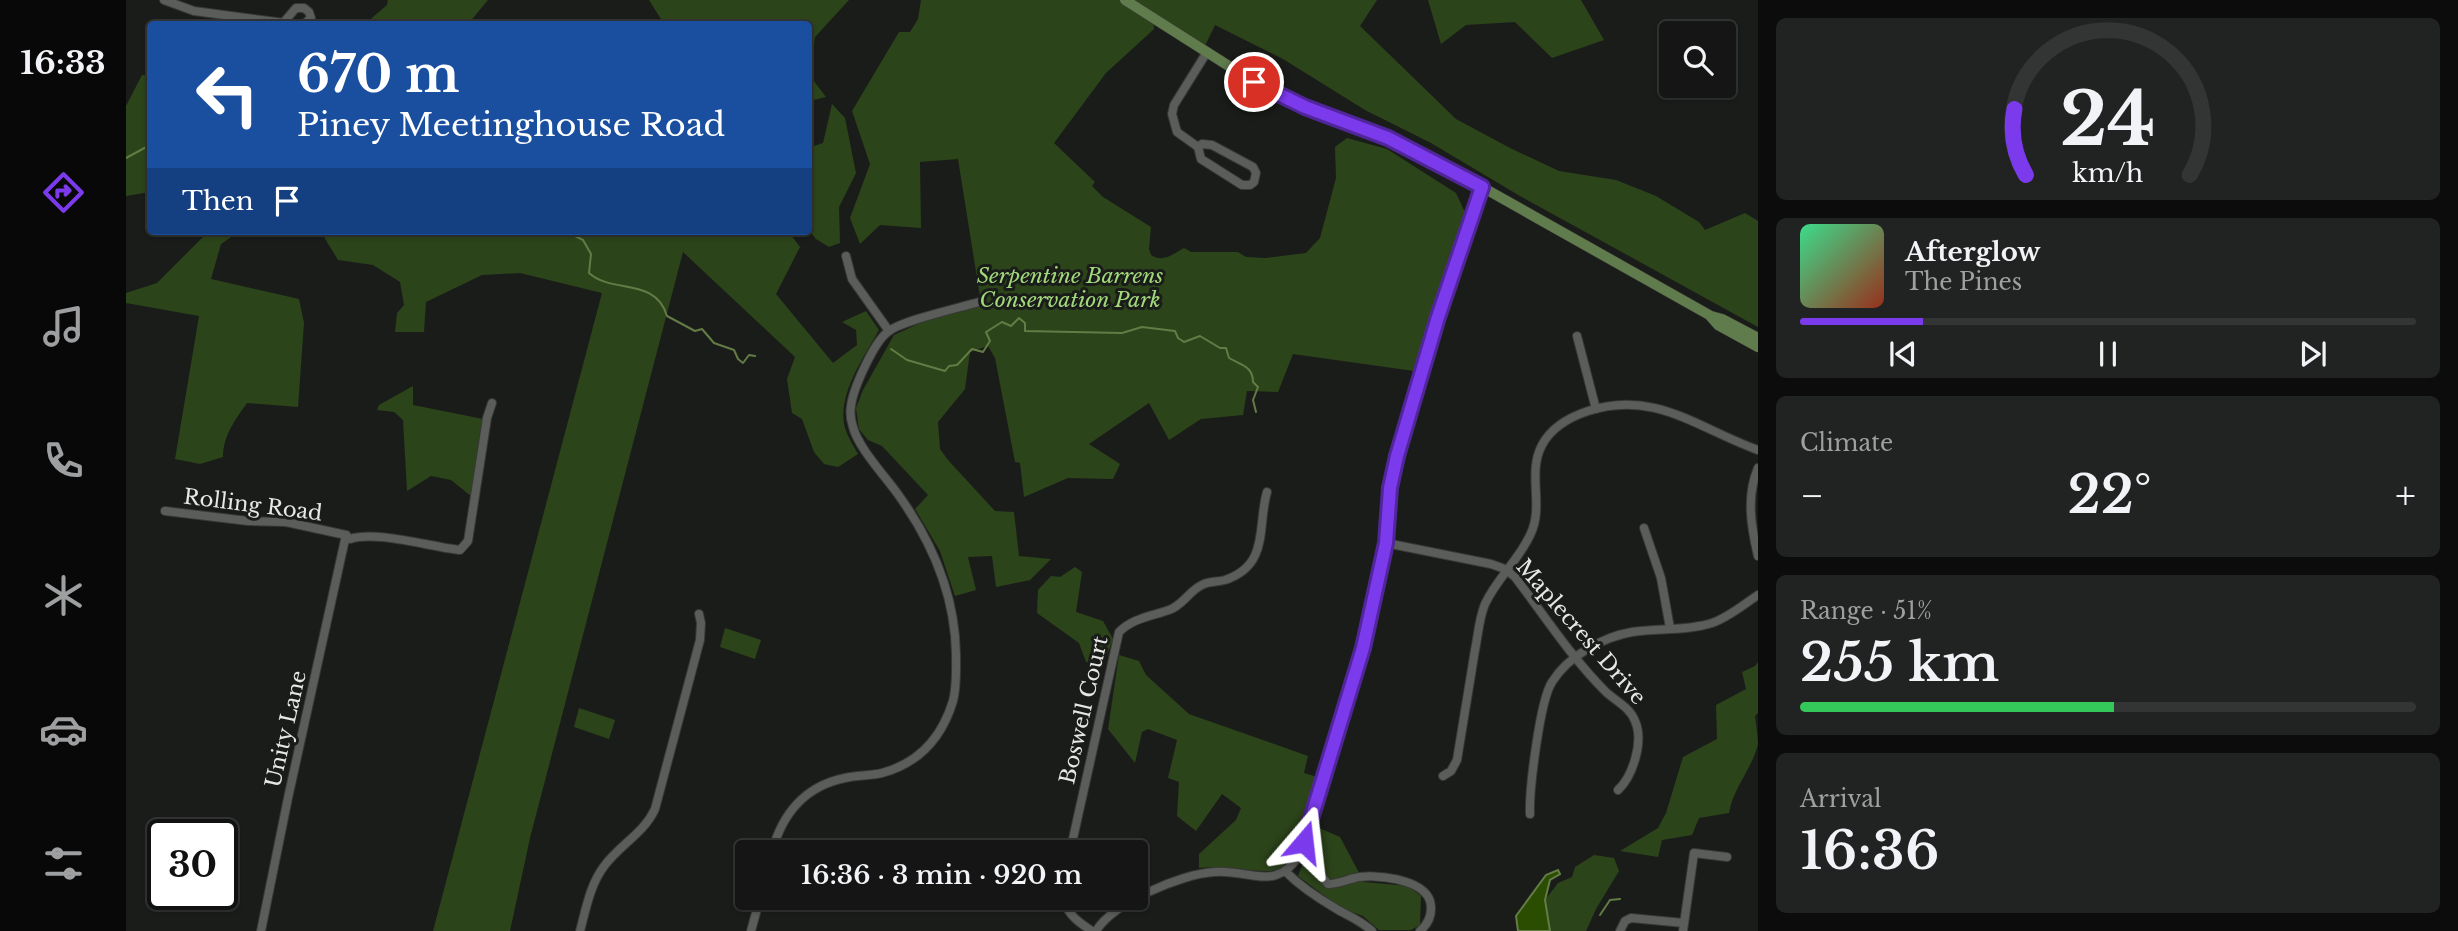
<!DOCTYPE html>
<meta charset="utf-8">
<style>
:root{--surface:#141514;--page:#212222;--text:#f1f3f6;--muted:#9d9fa0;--line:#333434;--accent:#7c3aed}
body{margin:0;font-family:"Libre Baskerville",serif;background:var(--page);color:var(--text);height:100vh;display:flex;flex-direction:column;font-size:26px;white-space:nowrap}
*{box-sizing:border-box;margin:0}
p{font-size:23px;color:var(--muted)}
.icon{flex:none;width:38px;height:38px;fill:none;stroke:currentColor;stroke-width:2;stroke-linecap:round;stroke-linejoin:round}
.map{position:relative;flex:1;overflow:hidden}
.sheet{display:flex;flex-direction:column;gap:18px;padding:18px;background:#0b0c0b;width:700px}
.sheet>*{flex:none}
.hud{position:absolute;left:21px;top:21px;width:665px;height:214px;border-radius:7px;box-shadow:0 2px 5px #0004,0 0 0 2px var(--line);background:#1a4fa0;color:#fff;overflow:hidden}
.controls{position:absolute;left:1533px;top:21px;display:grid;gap:14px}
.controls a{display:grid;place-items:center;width:77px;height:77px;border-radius:7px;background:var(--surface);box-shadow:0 2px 5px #0004,0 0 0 2px var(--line);font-size:35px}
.speed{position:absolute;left:21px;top:819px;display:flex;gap:14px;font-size:35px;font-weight:700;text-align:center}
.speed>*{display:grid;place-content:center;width:91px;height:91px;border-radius:50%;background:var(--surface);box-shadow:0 2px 5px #0004,0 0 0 2px var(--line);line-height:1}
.speed .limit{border:4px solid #111;border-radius:10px;background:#fff;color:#111}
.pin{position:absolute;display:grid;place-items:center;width:60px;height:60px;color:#fff;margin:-30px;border:4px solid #fff;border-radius:50%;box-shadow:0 2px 7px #0007}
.me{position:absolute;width:77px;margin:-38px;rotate:17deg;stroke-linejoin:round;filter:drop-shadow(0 0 5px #0008)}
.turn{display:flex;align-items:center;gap:24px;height:147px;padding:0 35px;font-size:32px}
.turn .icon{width:91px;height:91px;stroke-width:2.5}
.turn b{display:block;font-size:49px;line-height:60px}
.then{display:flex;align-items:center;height:66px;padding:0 35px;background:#0003;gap:14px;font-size:26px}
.big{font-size:52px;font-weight:600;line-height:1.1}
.sheet .widget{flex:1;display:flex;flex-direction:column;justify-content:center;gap:10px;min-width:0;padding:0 24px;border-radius:10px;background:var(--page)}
.sheet .dial{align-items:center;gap:0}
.dial svg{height:182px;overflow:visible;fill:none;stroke:var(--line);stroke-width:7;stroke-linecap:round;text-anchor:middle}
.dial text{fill:var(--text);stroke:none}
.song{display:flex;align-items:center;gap:21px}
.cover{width:84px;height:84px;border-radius:10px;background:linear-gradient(135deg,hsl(150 70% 55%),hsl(10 70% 35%))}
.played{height:7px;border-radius:4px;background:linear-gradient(90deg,var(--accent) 20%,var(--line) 20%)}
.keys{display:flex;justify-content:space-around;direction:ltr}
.heat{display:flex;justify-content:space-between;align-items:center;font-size:38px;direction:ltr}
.charge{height:10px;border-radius:5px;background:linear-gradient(90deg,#34c759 51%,var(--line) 0)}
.trip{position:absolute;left:609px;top:840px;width:413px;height:70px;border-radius:7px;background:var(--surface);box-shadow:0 2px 5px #0004,0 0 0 2px var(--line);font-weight:600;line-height:70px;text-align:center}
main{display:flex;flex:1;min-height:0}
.tab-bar{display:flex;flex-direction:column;width:126px;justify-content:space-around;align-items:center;background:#080808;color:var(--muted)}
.tab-bar .icon{width:49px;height:49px}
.tab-bar .on{color:var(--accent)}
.tab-bar b{font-size:32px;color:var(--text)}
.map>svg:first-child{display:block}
</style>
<main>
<nav class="tab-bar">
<b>16:33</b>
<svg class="icon on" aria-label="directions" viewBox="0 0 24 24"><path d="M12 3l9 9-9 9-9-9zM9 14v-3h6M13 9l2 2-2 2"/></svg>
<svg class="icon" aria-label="music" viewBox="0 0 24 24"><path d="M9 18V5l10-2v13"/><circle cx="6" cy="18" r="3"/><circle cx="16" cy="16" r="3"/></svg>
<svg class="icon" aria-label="phone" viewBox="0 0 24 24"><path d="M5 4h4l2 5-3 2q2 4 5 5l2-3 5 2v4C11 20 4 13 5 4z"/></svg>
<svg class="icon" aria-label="climate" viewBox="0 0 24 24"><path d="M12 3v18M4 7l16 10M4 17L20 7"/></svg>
<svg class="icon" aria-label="car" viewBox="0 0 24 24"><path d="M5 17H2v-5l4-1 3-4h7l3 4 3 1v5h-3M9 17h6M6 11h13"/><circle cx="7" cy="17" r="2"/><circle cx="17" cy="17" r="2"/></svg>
<svg class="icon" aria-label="filters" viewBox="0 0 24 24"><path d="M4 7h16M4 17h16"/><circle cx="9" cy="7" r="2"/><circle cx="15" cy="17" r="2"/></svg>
</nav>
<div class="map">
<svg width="1632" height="931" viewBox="0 0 1632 931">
<rect width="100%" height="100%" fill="#1a1c1a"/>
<g fill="#2c441a">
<polygon points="262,0 362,0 342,24 329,24 327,19 310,21 309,24 239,24 261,5"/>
<polygon points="523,0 723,0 689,37 684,76 700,97 683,101 682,24 538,24"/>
<path d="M795 0H1251L1234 26 1330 119 1386 149 1433 171 1490 180 1530 196 1573 222 1579 230 1619 213 1632 221V327L1394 196 1305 143 1239 110 1157 59 1089 25 1077 50 1027 17 1028 29 980 73 928 143 969 182 966 186 977 197 1025 227 1023 249 1025 255C1037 263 1047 254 1058 248L1065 252H1112L1120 257 1139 258 1180 253 1194 238 1210 178 1209 147 1221 138 1261 149 1330 193 1343 221 1295 372 1167 354 1152 392 1121 391 1117 415 1075 419 1043 440 1023 403 963 444 994 464 987 479 942 478 898 497 894 463 889 462 869 358 862 346 844 352 839 389 812 422 814 449 822 460 869 511 888 512 893 556 925 559 904 580 870 587 866 556 842 557 850 590 829 596 814 551 789 509 802 495 756 446 742 440 733 429 730 408 737 390 768 335 794 323 855 303 832 159 794 162 795 228 754 225 734 244 724 218 744 164 726 111 773 32H784L792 19Z"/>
<polygon points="1302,0 1455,0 1478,40 1426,58 1389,22 1340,25 1315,44"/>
<polygon points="16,75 24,76 24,192 0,196 0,106"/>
<polygon points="706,104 719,118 730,173 713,207 714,243 703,247 690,239 683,230 682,148 697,143"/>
<path d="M80 231H114L95 244 85 279 173 299 178 323 172 407 121 403C109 420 97 436 97 457L74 464 49 459 73 316 0 303V293L31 283 78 236Z"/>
<path d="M181 231H352L373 236 375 231H574L576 233 580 231H662L674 247 650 294 707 363 731 345 730 330 716 322 740 311 753 330C738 357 713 392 718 424 720 434 727 445 732 454L712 467 698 464 688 452 676 419 666 413 661 379 669 357 557 252 404 838 384 931H307L476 293 394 273 356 275 300 302 298 332H269L271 313 278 305 274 282 247 265 212 260 198 237Z"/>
<polygon points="287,386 287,405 357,419 345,496 325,480 305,476 281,491 277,420 268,412 251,410 253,405"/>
<polygon points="949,567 956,572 950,612 977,621 987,639 977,665 960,662 953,643 911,613 912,590 925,576 934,577"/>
<polygon points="599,628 635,640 629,659 594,647"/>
<path d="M993 655 1013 661 1020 675 1063 714 1182 756 1178 773 1191 777C1184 800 1174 870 1145 871 1121 872 1097 866 1073 868V854L1110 820 1115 808 1096 794 1070 831 1051 816 1053 782 1042 778 1051 740 1022 729 1016 732 1009 763 982 729Z"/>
<path d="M1632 662V713L1629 716C1630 725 1632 736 1632 744 1626 769 1607 788 1603 813L1573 818 1566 835 1536 840 1532 857 1494 851 1532 828 1540 813 1557 757 1591 739 1590 705 1620 689 1616 672 1629 666Z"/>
<polygon points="453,708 489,720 483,739 448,727"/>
<polygon points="1191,827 1214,837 1238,882 1282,886 1295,896 1294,925 1285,930 1253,930 1237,916 1215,908 1172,876"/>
<polygon points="1468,855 1488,858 1493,871 1470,909 1460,931 1424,931 1419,900 1432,883 1446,877 1449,867"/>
</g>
<polygon fill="#2a4d01" stroke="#637c46" stroke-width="2" points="1432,870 1434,874 1424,880 1419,900 1424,931 1392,931 1390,916 1420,875"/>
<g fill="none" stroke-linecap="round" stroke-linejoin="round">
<g stroke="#637c46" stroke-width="2">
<polyline points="0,158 24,145"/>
<path d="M439 231 457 240 465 254 463 273C486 294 530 277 541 316L569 331 576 329 588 343 608 350 612 359 617 363 623 355 629 356"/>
<path d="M765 349 781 360 819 371 823 366 831 365 846 349 857 352 864 341 860 332 876 322 885 326 893 318 899 323V331L996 333 1016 327 1049 331 1052 338 1058 342 1074 336 1094 348H1100L1103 358C1115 365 1127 366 1127 382L1132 387 1127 400 1130 412"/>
<polyline points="1474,915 1484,900 1494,899"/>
</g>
<defs>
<g id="minor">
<polyline points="38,0 68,11 166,24"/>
<polyline points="157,23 170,8 178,8 183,12 185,18 178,24"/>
<polyline points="1072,147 1076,144 1086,145 1127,167 1130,173 1128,182 1124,185 1116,185 1075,159 1072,147 1051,132 1046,114 1048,105 1081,52"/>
<polyline points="720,256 726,279 763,331"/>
<polyline points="1451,336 1470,409"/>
<path d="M1632 468C1620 496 1625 527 1632 556"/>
<path d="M39 511 122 521 160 522 220 535 224 539C249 530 305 547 334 550L342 541 361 418 366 403"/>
<polyline points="1518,528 1535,578 1544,628"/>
<path d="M1260 543 1365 564 1379 569 1389 577C1418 615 1445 657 1479 691 1489 701 1504 707 1509 721 1518 741 1507 776 1492 790"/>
<path d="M1317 776 1325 771 1331 760C1337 724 1343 687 1349 650 1352 636 1353 618 1359 604 1371 578 1394 559 1405 533 1418 505 1401 473 1416 445 1425 428 1444 417 1462 411 1528 389 1573 429 1632 450"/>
<path d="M1404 814C1403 790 1414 700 1426 682 1442 656 1477 637 1506 632 1532 628 1561 631 1586 623 1603 617 1617 605 1632 595"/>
<path d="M646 852C656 814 679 786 719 778 731 775 744 776 756 773 793 763 816 737 827 701 831 686 830 669 830 654 829 593 806 541 771 493 758 475 732 447 727 427 725 421 724 412 725 406 727 389 748 341 763 331 778 320 833 308 853 302"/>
<path d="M944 852 993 632C1007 618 1026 616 1043 610 1058 605 1064 589 1078 584 1084 581 1092 582 1099 580 1144 565 1131 526 1141 492"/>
<path d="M1174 854 1183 860 1202 884C1213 884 1219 880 1229 878 1248 873 1297 879 1304 901 1307 913 1303 923 1294 931"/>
<path d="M1160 872C1174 886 1192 898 1209 908 1222 916 1234 920 1246 931"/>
<path d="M937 898C942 915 952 922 966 931"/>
<polyline points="135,931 162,798 220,535"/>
<path d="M454 931C460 909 464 884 479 865 495 844 518 833 529 809L574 640 575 623 573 614"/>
<polyline points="625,931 634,898"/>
<path d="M970 931C987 903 1055 874 1088 872 1124 869 1150 893 1174 854L1230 677 1260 543 1264 488 1271 456 1312 317 1356 187"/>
<polyline points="1494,931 1499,921 1505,918 1558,923"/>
<polyline points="1557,931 1568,853 1601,857"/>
</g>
<g id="major">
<polyline points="999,0 1128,82 1179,107 1262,138 1356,187 1585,316 1596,319 1632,338"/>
<polyline points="1585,317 1592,325 1632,347"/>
</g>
</defs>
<use href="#minor" stroke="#383836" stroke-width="10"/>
<use href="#major" stroke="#383836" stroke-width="11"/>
<use href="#minor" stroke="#5b5d5a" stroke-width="8"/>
<use href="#major" stroke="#607b4c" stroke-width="10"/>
</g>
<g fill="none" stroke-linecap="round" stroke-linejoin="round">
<defs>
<polyline id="route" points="1128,82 1179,107 1262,138 1356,187 1312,317 1271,456 1264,488 1260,543 1237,648 1178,842"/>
</defs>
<use href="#route" stroke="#51269a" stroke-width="18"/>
<use href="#route" stroke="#7c3aed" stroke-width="12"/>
</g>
<g text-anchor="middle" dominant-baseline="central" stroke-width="6" stroke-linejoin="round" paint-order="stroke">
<g font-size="21" font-style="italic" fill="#a2d97a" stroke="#1a1c1a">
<text x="944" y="276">Serpentine Barrens<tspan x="944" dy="24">Conservation Park</tspan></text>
</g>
<g font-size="21" fill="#e7e8e6" stroke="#1a1c1a">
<text transform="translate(127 505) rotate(7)">Rolling Road</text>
<text transform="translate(1455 632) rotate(49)">Maplecrest Drive</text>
<text transform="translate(958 710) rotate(-77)">Boswell Court</text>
<text transform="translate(160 729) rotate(-77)">Unity Lane</text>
</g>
</g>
</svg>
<div class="controls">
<a><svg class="icon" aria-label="search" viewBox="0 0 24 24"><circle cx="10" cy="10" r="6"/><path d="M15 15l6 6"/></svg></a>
</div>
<div class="speed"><div class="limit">30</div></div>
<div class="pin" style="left:1128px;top:82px;background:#d93025"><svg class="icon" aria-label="arrive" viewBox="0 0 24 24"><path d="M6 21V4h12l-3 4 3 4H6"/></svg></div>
<svg class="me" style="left:1178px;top:842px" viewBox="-20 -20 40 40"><path d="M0-17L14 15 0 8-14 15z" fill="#7c3aed" stroke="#fff" stroke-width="4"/></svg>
<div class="trip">16:36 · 3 min · 920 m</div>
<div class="hud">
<div class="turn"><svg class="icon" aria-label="left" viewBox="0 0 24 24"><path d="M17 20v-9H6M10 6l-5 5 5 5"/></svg><div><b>670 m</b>Piney Meetinghouse Road</div></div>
<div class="then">Then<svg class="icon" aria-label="arrive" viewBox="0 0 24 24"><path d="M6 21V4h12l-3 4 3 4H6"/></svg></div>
</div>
</div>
<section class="sheet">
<div class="widget dial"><svg viewBox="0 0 100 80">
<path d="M14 69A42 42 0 1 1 86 69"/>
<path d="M14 69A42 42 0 0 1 9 40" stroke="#7c3aed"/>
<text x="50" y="56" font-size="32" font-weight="700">24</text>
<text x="50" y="72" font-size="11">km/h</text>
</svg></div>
<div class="widget">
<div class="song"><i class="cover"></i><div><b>Afterglow</b><p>The Pines</p></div></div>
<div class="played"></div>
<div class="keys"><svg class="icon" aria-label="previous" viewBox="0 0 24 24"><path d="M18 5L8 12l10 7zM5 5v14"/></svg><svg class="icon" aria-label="pause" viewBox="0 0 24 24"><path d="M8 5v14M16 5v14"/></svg><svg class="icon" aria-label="next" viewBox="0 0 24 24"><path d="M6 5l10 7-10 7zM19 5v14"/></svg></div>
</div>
<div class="widget"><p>Climate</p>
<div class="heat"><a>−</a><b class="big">22°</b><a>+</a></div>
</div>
<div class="widget"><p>Range · 51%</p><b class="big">255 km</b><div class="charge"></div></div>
<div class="widget"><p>Arrival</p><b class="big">16:36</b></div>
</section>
</main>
